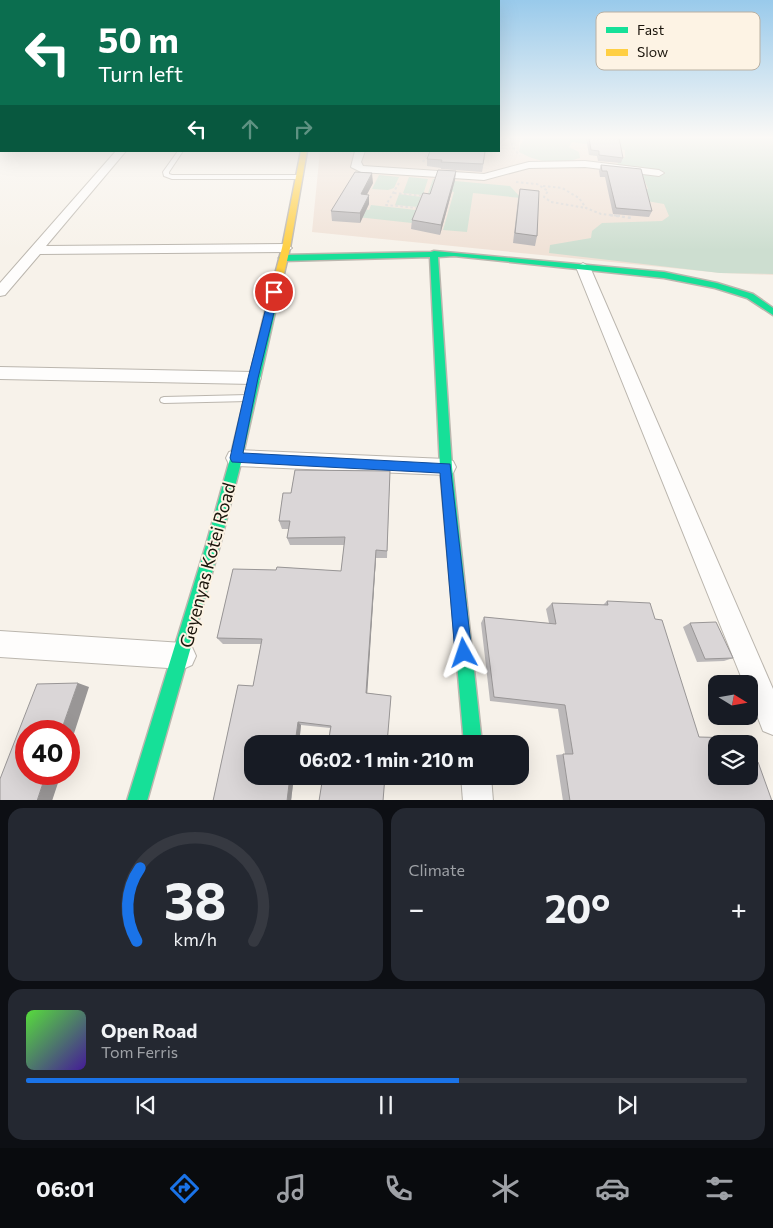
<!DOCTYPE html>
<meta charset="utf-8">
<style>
:root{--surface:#171b24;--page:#242831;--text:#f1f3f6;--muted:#9ea1a6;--line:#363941;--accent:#1a73e8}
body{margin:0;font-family:Commissioner,sans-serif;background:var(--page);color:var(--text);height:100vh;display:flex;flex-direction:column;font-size:19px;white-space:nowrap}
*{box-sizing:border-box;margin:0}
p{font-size:16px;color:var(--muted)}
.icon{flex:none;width:28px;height:28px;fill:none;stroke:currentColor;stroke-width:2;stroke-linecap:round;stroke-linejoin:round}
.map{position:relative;height:800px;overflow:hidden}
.drawer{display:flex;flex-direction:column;gap:8px;padding:8px;background:#0d0f14;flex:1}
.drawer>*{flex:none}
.hud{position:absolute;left:0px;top:0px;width:500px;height:152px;box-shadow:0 5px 20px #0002;background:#0b6e4f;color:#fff;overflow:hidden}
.needle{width:32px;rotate:101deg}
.fabs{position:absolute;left:708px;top:675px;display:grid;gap:10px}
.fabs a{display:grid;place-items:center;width:50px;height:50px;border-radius:10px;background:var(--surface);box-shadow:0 5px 20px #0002;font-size:25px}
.speed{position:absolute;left:15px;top:720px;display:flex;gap:10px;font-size:25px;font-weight:700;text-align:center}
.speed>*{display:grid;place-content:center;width:65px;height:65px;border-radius:50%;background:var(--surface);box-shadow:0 5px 20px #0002;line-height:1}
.speed .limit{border:8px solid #d22;background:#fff;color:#111}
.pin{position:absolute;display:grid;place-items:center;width:42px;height:42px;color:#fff;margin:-21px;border:2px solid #fff;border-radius:50%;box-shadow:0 1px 5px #0007}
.me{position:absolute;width:55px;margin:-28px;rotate:355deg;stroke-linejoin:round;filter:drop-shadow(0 0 4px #0008)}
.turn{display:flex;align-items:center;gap:18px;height:105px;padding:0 15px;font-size:22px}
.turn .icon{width:65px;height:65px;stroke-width:2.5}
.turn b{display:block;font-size:35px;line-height:42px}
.lanes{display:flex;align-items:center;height:48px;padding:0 15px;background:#0003;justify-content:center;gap:25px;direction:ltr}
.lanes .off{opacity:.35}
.big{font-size:38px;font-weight:700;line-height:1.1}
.drawer .tile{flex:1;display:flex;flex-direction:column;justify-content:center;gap:8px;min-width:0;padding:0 18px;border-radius:15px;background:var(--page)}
.drawer .dial{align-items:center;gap:0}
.dial svg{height:130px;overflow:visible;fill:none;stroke:var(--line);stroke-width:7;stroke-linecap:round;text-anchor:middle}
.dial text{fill:var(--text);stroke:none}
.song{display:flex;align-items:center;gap:15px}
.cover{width:60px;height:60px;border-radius:8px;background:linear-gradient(135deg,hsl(110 70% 55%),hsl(260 70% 35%))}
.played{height:5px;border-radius:2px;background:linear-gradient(90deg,var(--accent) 60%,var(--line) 60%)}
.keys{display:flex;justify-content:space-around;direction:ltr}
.heat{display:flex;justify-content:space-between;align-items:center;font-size:28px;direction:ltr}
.drawer .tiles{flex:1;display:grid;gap:8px;grid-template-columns:1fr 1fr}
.tile:last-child{grid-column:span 2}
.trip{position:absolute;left:244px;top:735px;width:285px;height:50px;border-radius:15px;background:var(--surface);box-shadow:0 5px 20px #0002;font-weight:700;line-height:50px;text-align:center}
.menu{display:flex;height:80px;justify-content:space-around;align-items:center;background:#090b0e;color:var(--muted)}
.menu .icon{width:35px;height:35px}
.menu .current{color:var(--accent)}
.menu b{font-size:22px;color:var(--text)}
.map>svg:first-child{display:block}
</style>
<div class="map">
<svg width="773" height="801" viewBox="0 0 773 801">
<rect width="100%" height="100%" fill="#f7f2ea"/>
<polygon fill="#f0e2d7" points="499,138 773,138 773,275 721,273 312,232 320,151 499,151"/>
<g fill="#cdded0">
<path d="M525 138H773V274L720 273 549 253 550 245 591 238 592 231 602 223 662 221 669 216 664 204 635 199 633 190 648 189 642 174 617 166 618 162 625 157V150L572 142 569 147 579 152 580 158C559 165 539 163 519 152L520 145Z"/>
<polygon points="379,175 399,177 394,188 388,190 372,189"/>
<polygon points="409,177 428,179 423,195 403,193"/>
<polygon points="433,179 510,186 521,198 473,193 467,232 443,230 454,192 434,189 425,202"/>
<polygon points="399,194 422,197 418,207 395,205"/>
<polygon points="371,205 425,211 421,224 357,217 361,209 369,210"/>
</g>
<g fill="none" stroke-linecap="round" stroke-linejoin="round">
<defs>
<g id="lane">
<polygon points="178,151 183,151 169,172 169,174 172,175 299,175 302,177 299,179 172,179 164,176 163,172"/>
<polygon points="248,395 251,396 252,398 251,400 248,401 164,403 161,402 160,400 161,398 164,397"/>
</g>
<g id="street">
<polygon points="116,151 126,151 46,246 286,244 292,248 286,252 40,254 5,295 0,296 0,283"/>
<polygon points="355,151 365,151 361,162 363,166 484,174 529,162 585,161 659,170 664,173 659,176 585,167 529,168 484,180 361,172 351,167"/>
<polygon points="583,263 590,267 773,689 773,735 763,731 749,695 749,684 744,684 576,267"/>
<polygon points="0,367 253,372 259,374 261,378 259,382 253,384 0,379"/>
<polygon points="236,450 446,459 453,461 456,467 453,473 446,475 236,466 229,464 226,458 229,452"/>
<polygon points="0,631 183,643 192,647 196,656 192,665 183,669 0,657"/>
<polygon points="461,776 491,776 493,801 463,801"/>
</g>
<g id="fast">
<polygon points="434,251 664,272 717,283 753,294 773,308 773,315 747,298 715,288 664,278 454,256 438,257 452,467 482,744 464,744 440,467 430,257 283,261 279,258 283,255 431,252"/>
<polygon points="271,305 276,308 242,459 220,545 147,801 127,801 206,545 230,459 266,308"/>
</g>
<polygon id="slow" points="301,151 307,151 290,248 276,308 271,311 266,308 282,248"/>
</defs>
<use href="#lane" stroke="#bbb6ae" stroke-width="2"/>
<use href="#street" stroke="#bbb6ae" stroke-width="2"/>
<use href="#fast" stroke="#bbb6ae" stroke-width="3"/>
<use href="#slow" stroke="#bbb6ae" stroke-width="3"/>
<g stroke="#dad8d6" stroke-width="2" stroke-dasharray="2.5 2.5" stroke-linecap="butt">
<polyline points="513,138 512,146 520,156"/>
<polyline points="423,162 428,151"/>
<polyline points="516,182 537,184 548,191 544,197 551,202 586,208"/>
<polyline points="399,183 386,205 419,208"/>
<polyline points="543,186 562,188 579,198 586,208 601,214 620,216"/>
<polyline points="394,193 424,196"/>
</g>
<polyline stroke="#dad8d6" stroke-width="2.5" stroke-dasharray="3 3" stroke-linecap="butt" points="610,215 632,218"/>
<use href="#lane" fill="#fefdfc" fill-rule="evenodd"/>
<use href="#street" fill="#fefdfc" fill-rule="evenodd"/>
<use href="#fast" fill="#16e098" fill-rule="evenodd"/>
<use href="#slow" fill="#ffcf43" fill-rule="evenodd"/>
</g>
<g fill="#bbb8b9">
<polygon points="586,138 619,138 623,158 621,163 598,161 597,156 589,155"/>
<polygon points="430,151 486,151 482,172 441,169 441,168 427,166 427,159"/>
<polygon points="601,165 652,211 649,217 613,214 605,177 600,177 599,171"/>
<polygon points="455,180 440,235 411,229 412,220 430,194"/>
<polygon points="373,183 366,195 369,204 360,223 332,221 331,211"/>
<polygon points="520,189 537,236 535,246 513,243 518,199"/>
<polygon points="295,470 390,471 387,558 376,558 367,693 391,696 387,744 328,744 330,728 301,725 299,744 252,744 252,776 294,776 291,801 213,801 238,685 253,686 261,644 223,644 217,638 233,569 276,570 277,567 341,571 344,545 290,545 287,538 289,529 282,529 279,521 283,493 291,493"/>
<polygon points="607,601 655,619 699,737 716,744 772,801 563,801 556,755 565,754 558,709 490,701 481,623 484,617 549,623 546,609 552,603 603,605"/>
<polygon points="690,623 733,658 724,661 697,662 683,627"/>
</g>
<g fill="#999696">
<polygon points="456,171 455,180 440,235 441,225"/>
<polygon points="372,173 373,183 362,204 361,194"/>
<polygon points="369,195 369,204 360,223 360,213"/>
<polygon points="376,550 376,558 367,697 366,693"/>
<polygon points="78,683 89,687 69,749 69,731 61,731"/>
<polygon points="298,722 301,725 299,744 295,744"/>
<polygon points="46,774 61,774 52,801 37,801"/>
<polygon points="290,776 294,776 291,801 287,801"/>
</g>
<g fill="#dad6d7" stroke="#999696">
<polygon points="589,138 619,138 623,158 599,155 599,151 591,150"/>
<polygon points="430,151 485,151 483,164 441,162 442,160 427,159"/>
<polygon points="601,165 641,169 652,211 616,208 607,171 602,171"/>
<polygon points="438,170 456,171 441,225 412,220 423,193 430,194"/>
<polygon points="355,172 372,173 361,194 369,195 360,213 331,211"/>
<polygon points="520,189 539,191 537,236 515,233"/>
<polygon points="295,470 390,471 387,551 376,550 366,693 391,696 387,744 328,744 331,726 298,722 295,744 252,744 252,776 290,776 287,801 213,801 238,685 253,686 262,639 217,638 233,569 276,570 277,567 341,571 345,537 287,538 290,521 279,521 283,493 291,493"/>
<polygon points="607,601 650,603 655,619 662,620 699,737 735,738 737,744 716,744 716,776 749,776 749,762 758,762 772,801 570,801 563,754 573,754 565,705 494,697 484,617 556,624 552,603 608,605"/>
<polygon points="716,622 733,658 705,659 690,623"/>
<polygon points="78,683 61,731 26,731 26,774 46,774 37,801 0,801 0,779 37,684"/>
<polygon points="323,776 385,776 383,801 319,801"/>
</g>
<linearGradient id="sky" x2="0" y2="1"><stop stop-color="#99caeb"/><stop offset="0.55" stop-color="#fbf9f6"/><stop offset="1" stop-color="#fbf9f6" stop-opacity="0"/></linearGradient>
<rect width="773" height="250" fill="url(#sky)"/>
<polygon fill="#1a73e8" stroke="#114b97" points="274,289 279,292 258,378 243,453 450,464 472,653 470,659 464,662 458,659 455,653 440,473 232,462 230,458 248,378 270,292"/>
<g text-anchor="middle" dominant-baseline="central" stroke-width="4" stroke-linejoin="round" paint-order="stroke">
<g font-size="18" fill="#1a140b" stroke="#fdf3e4">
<text transform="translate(207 565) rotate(-75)">Geyenyas Kotei Road</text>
</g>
</g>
<rect x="596" y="12" width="164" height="58" rx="8" fill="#fdf3e4" stroke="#b9b0a3" stroke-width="1"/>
<rect x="606" y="27" width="22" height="6" fill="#16e098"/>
<rect x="606" y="49" width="22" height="7" fill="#ffcf43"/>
<g font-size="14" fill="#1a140b">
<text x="637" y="35">Fast</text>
<text x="637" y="57">Slow</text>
</g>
</svg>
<div class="fabs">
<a><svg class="needle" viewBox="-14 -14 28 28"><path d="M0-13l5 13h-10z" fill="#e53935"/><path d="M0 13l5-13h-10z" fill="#9ea1a6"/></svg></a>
<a><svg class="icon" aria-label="layers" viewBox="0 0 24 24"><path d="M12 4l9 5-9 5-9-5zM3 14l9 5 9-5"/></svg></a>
</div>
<div class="speed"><div class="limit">40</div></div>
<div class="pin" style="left:274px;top:292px;background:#d93025"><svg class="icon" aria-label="arrive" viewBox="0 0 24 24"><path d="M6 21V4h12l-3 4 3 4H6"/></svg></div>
<svg class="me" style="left:464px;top:653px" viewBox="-20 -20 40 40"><path d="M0-17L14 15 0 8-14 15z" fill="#1a73e8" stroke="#fff" stroke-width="4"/></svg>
<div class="trip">06:02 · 1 min · 210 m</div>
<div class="hud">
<div class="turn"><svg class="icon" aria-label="left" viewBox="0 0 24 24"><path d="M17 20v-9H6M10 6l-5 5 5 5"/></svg><div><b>50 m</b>Turn left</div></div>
<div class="lanes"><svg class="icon" aria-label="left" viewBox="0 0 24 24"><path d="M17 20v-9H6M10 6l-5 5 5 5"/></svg><svg class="icon off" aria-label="ahead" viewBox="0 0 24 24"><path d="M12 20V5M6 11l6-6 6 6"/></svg><svg class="icon off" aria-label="right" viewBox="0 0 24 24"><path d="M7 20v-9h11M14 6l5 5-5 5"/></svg></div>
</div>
</div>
<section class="drawer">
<div class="tiles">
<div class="tile dial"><svg viewBox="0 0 100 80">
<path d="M14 69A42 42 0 1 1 86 69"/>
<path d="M14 69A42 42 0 0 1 16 24" stroke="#1a73e8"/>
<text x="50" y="56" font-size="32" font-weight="700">38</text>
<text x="50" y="72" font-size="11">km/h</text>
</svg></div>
<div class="tile"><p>Climate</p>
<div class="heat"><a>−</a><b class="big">20°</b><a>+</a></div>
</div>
<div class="tile">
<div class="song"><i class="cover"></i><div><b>Open Road</b><p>Tom Ferris</p></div></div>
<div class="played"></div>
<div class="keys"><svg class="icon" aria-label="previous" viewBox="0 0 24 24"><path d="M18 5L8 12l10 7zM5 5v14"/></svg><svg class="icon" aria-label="pause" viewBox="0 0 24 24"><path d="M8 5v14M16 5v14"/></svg><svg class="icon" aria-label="next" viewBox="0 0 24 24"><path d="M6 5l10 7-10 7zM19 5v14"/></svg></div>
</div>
</div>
</section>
<nav class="menu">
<b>06:01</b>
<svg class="icon current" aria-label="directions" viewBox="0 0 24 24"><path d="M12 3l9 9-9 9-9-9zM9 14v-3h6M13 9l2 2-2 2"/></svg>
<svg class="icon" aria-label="music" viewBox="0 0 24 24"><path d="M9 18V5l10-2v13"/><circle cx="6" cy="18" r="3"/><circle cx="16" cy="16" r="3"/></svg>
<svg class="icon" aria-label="phone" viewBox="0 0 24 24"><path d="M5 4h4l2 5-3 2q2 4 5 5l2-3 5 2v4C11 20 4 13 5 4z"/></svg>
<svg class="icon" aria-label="climate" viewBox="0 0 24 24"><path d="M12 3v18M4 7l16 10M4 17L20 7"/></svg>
<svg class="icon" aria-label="car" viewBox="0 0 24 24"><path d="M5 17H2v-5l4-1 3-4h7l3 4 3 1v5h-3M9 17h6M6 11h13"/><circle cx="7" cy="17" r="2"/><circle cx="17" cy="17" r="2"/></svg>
<svg class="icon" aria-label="filters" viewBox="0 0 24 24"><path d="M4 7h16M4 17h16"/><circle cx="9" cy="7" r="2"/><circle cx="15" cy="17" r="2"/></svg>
</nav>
